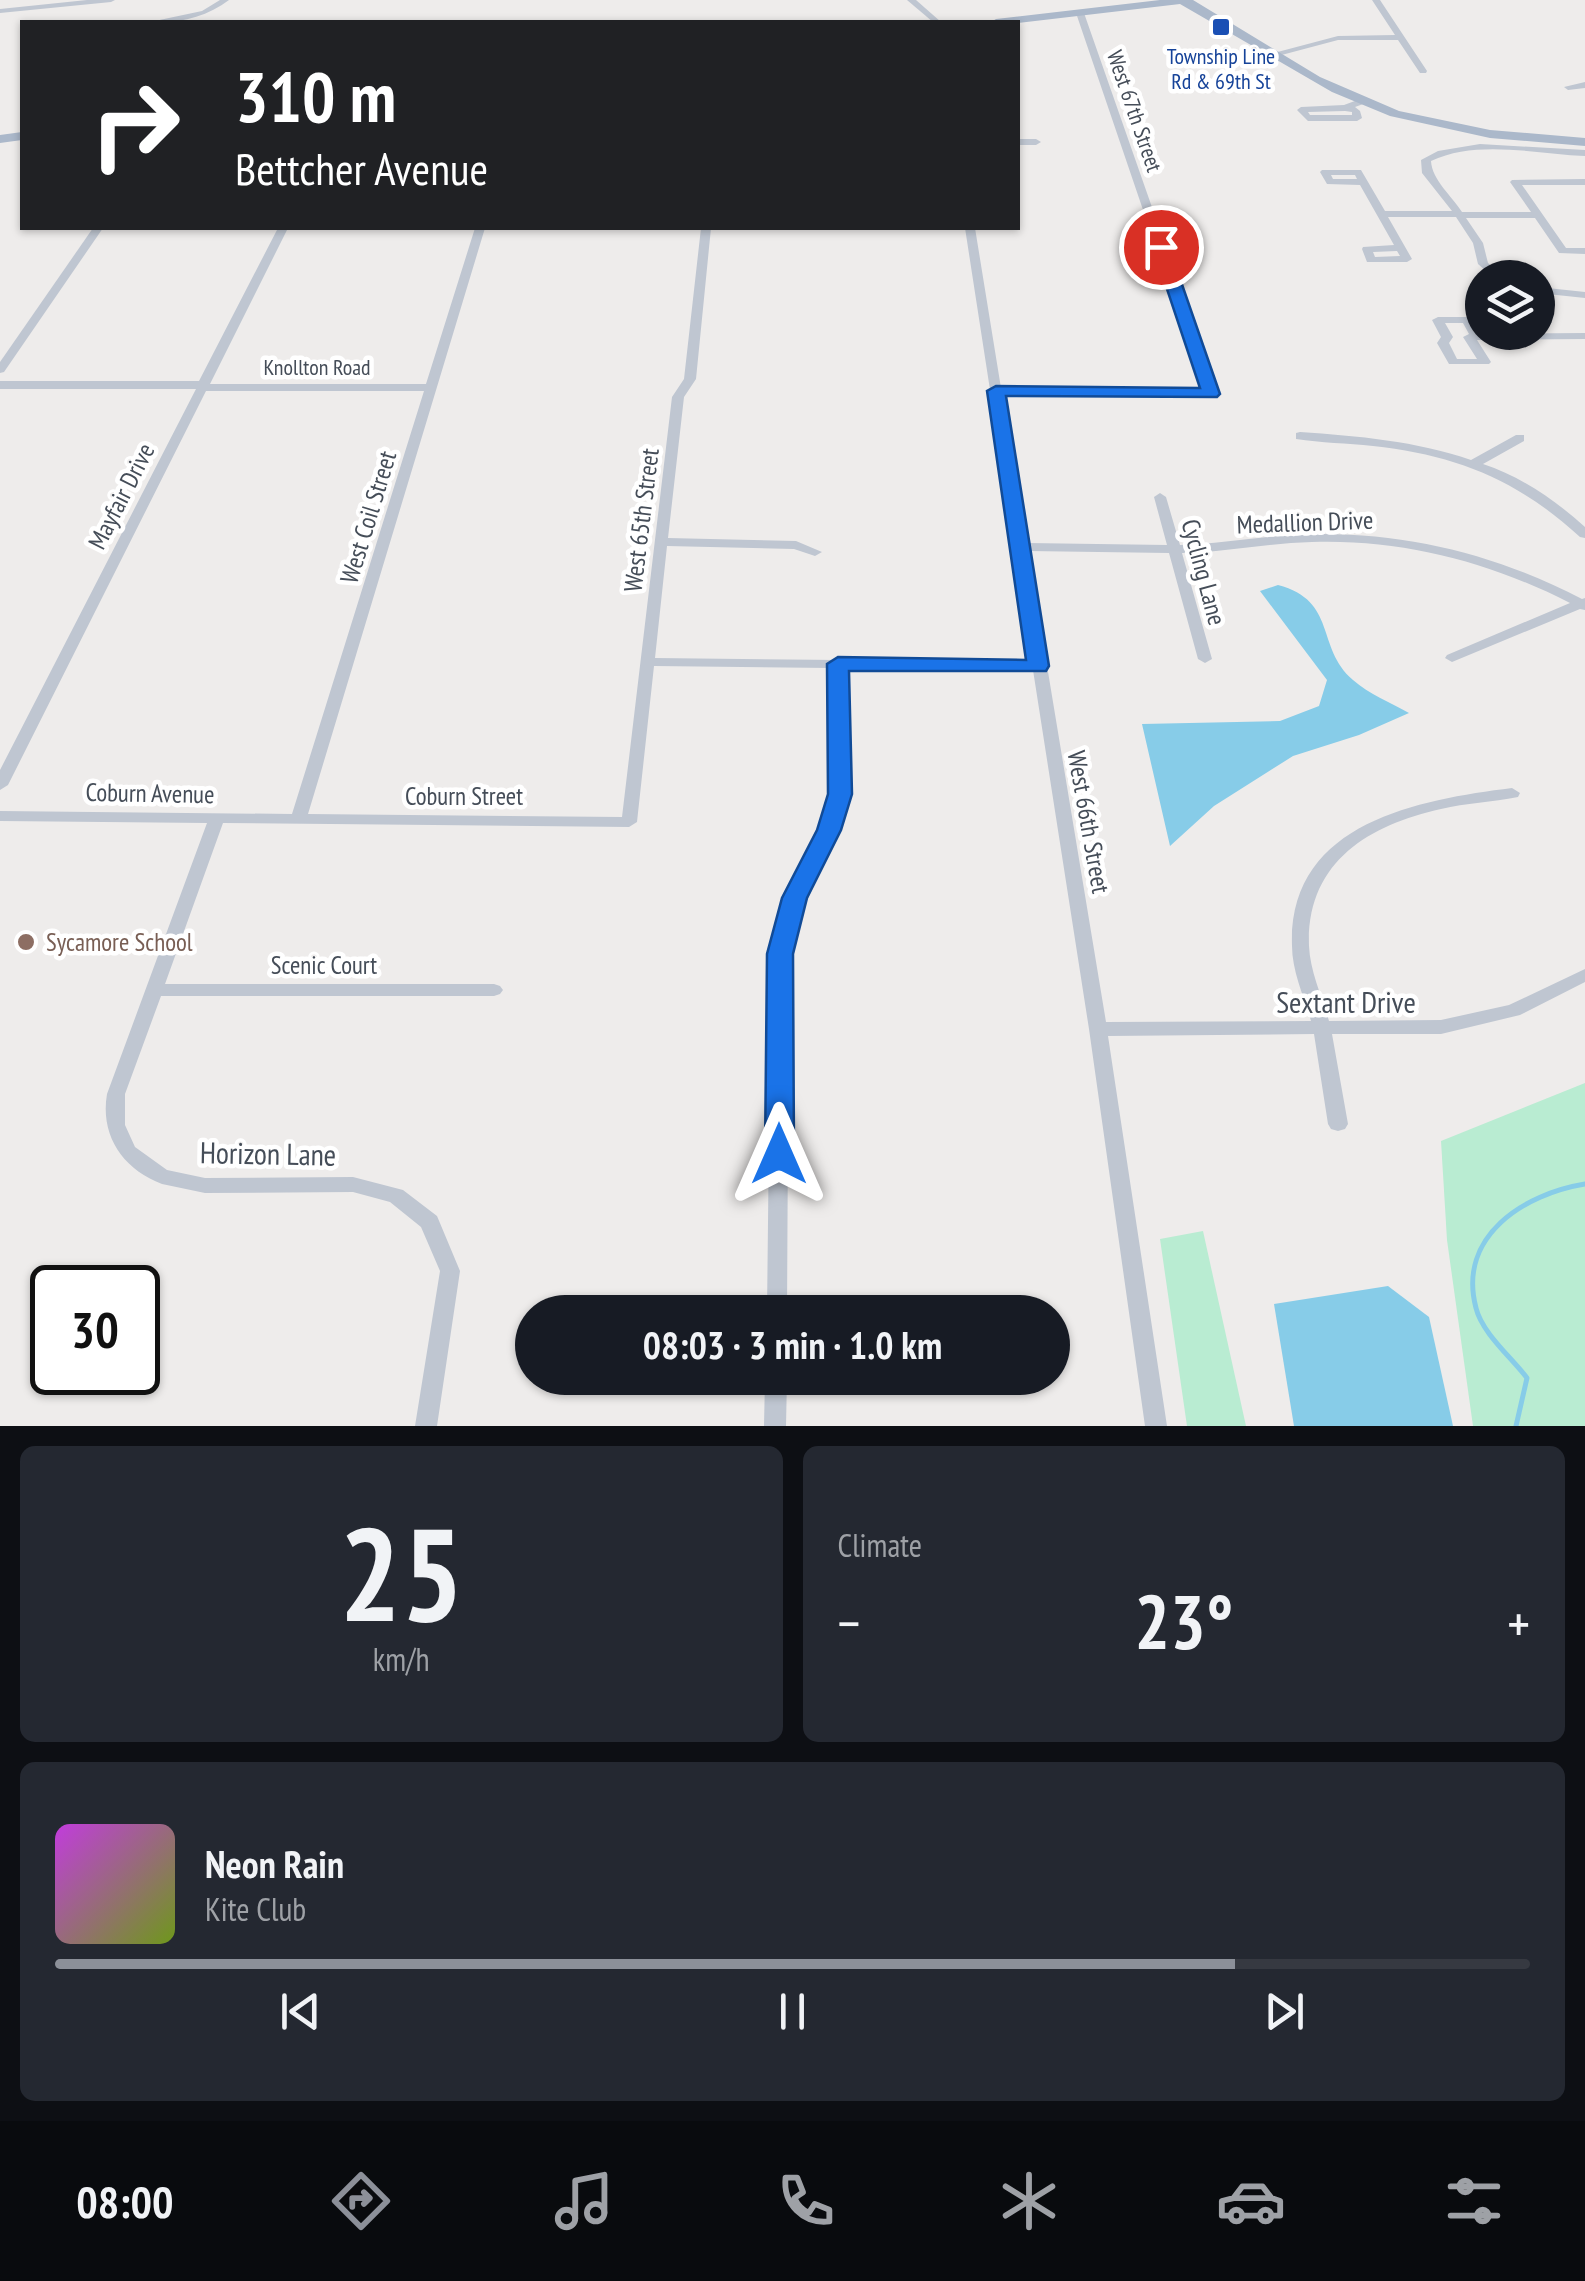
<!DOCTYPE html>
<meta charset="utf-8">
<style>
:root{--surface:#171b24;--page:#242831;--text:#f1f3f6;--muted:#9ea1a6;--line:#363941;--accent:#8c9099}
body{margin:0;font-family:"PT Sans Narrow",sans-serif;background:var(--page);color:var(--text);height:100vh;display:flex;flex-direction:column;font-size:38px;white-space:nowrap}
*{box-sizing:border-box;margin:0}
p{font-size:32px;color:var(--muted)}
.icon{flex:none;width:55px;height:55px;fill:none;stroke:currentColor;stroke-width:2;stroke-linecap:round;stroke-linejoin:round}
.map{position:relative;height:1426px;overflow:hidden}
.sheet{display:flex;flex-direction:column;gap:20px;padding:20px;background:#0d0f14;flex:1}
.sheet>*{flex:none}
.top-card{position:absolute;left:20px;top:20px;width:1000px;height:210px;border-radius:0px;box-shadow:0 2px 8px #0004;background:#202124;color:#fff;overflow:hidden}
.tools{position:absolute;left:1465px;top:260px;display:grid;gap:20px}
.tools a{display:grid;place-items:center;width:90px;height:90px;border-radius:50%;background:var(--surface);box-shadow:0 2px 8px #0004;font-size:50px}
.speed{position:absolute;left:30px;top:1265px;display:flex;gap:20px;font-size:50px;font-weight:700;text-align:center}
.speed>*{display:grid;place-content:center;width:130px;height:130px;border-radius:50%;background:var(--surface);box-shadow:0 2px 8px #0004;line-height:1}
.speed .limit{border:5px solid #111;border-radius:15px;background:#fff;color:#111}
.pin{position:absolute;display:grid;place-items:center;width:85px;height:85px;color:#fff;margin:-42px;border:5px solid #fff;border-radius:50%;box-shadow:0 2px 10px #0007}
.me{position:absolute;width:110px;margin:-55px;rotate:0deg;stroke-linejoin:round;filter:drop-shadow(0 0 8px #0008)}
.turn{display:flex;align-items:center;gap:35px;height:210px;padding:0 50px;font-size:45px}
.turn .icon{width:130px;height:130px;stroke-width:2.5}
.turn b{display:block;font-size:70px;line-height:85px}
.big{font-size:75px;font-weight:600;line-height:1.1}
.sheet .widget{flex:1;display:flex;flex-direction:column;justify-content:center;gap:15px;min-width:0;padding:0 35px;border-radius:15px;background:var(--page)}
.sheet .dial{align-items:center;gap:0}
.dial b{font-size:130px;line-height:1}
.song{display:flex;align-items:center;gap:30px}
.cover{width:120px;height:120px;border-radius:15px;background:linear-gradient(135deg,hsl(290 70% 55%),hsl(80 70% 35%))}
.played{height:10px;border-radius:5px;background:linear-gradient(90deg,var(--accent) 80%,var(--line) 80%)}
.keys{display:flex;justify-content:space-around;direction:ltr}
.heat{display:flex;justify-content:space-between;align-items:center;font-size:55px;direction:ltr}
.sheet .tiles{flex:1;display:grid;gap:20px;grid-template-columns:1fr 1fr}
.widget:last-child{grid-column:span 2}
.trip{position:absolute;left:515px;top:1295px;width:555px;height:100px;border-radius:50px;background:var(--surface);box-shadow:0 2px 8px #0004;font-weight:600;line-height:100px;text-align:center}
.menu{display:flex;height:160px;justify-content:space-around;align-items:center;background:#090b0e;color:var(--muted)}
.menu .icon{width:70px;height:70px}
.menu .on{color:var(--accent)}
.menu b{font-size:45px;color:var(--text)}
.map>svg:first-child{display:block}
</style>
<div class="map">
<svg width="1585" height="1426" viewBox="0 0 1585 1426">
<rect width="100%" height="100%" fill="#eeeceb"/>
<g fill="#b9ecd2">
<polygon points="1585,1083 1585,1426 1473,1426 1447,1240 1441,1141"/>
<polygon points="1203,1231 1246,1426 1187,1426 1160,1239"/>
</g>
<g fill="#87cce8">
<path d="M1278 585C1338 601 1315 647 1353 680 1369 694 1391 703 1409 713L1359 735 1293 756 1214 806 1170 846 1142 724 1280 721 1319 706 1327 680 1260 591Z"/>
<polygon points="1388,1286 1429,1317 1453,1426 1294,1426 1274,1304"/>
</g>
<g fill="none" stroke-linecap="round" stroke-linejoin="round">
<path stroke="#87cce8" stroke-width="5" d="M1516 1426 1527 1378C1512 1358 1482 1333 1476 1308 1457 1236 1524 1194 1585 1184"/>
<g fill="#bfc6d1" fill-rule="evenodd">
<polygon points="87,0 115,0 111,2 0,13 0,9"/>
<path d="M220 0H229C207 17 178 24 150 22L202 11Z"/>
<polygon points="907,0 916,0 941,22 933,22"/>
<polygon points="1372,0 1380,0 1427,71 1426,73 1420,73 1398,40 1338,40 1274,57 1270,54 1338,36 1395,35"/>
<path d="M1080 11 1084 13 1217 393 1211 397 1003 395 1027 543 1167 545 1154 497 1160 493 1166 497 1180 545C1226 544 1271 534 1317 534 1410 533 1500 556 1582 599L1585 598V610L1580 609 1452 662 1445 658 1447 655 1570 603C1490 562 1402 539 1312 542 1268 543 1226 552 1182 553L1212 659 1205 663 1198 659 1169 553 1028 551 1106 1022 1311 1021C1304 997 1292 971 1292 946 1288 823 1417 800 1512 788L1520 793 1518 797C1492 802 1466 803 1441 809 1368 825 1306 863 1309 946 1310 971 1322 997 1329 1021L1441 1020 1509 1005 1585 969V982L1520 1015 1441 1034H1332L1348 1124 1345 1129 1338 1131 1331 1129 1328 1124 1314 1034 1108 1036 1167 1426H1145L1089 1029 1033 670 846 668C848 717 855 768 841 816 828 864 799 906 789 955L787 1312H767L771 955C782 906 811 865 825 816 839 768 833 717 831 668L654 666 637 822 629 827 223 823 165 984H494L500 986 503 990 500 994 494 996H161L125 1094V1125L135 1147 167 1170 205 1178 353 1177 403 1190 437 1216 460 1271 437 1426H415L440 1271 421 1227 390 1202 353 1192 205 1193 162 1184C122 1169 100 1135 107 1094L207 823 0 821V811L292 814 424 391H206L8 785 0 790V770L196 389H0V381H199L278 228H288L210 384H426L475 228H485L308 814 622 817 672 397 684 379 701 228H711L696 379 684 397 668 538 796 541 822 552 815 556 794 549 667 546 655 658 1032 662 1015 550 1012 547 1014 545 965 228H975L1001 388 1204 389 1076 13Z"/>
<polygon points="1585,82 1585,88 1568,90 1564,87"/>
<path d="M1363 98 1366 99V103L1355 107 1360 111 1362 118 1357 121H1308L1297 110 1301 107 1344 105ZM1345 111 1352 112V115H1310L1308 112Z"/>
<polygon points="1018,139 1036,139 1041,142 1036,145 1018,145"/>
<path d="M1480 144 1585 150V156C1536 154 1477 139 1431 161 1432 180 1452 196 1462 212H1531L1510 182 1512 180 1585 179V185H1522L1566 248H1585V254L1559 253 1535 218H1466L1483 243 1488 263 1506 278H1494L1478 264 1473 243 1456 217H1388L1412 259 1407 262H1367L1362 249 1363 247 1394 245 1360 185 1327 184 1320 172 1322 170H1361L1385 211H1452L1422 173 1421 160 1438 151ZM1331 175H1355L1357 179H1333ZM1397 251 1400 256 1375 257 1373 252Z"/>
<polygon points="93,228 103,228 4,372 0,373 0,362"/>
<polygon points="1538,287 1585,292 1585,298 1538,293"/>
<path d="M1466 317 1470 318 1480 334 1585 333V339L1477 340 1491 362 1489 364H1449L1437 343 1441 337 1432 320 1438 317ZM1445 323H1463L1469 334 1463 337 1477 359H1457L1449 343 1453 337Z"/>
<path d="M1300 432C1358 436 1416 441 1471 460L1516 435H1524V441L1483 464C1522 477 1555 500 1585 527V538L1580 537C1518 480 1456 455 1373 446 1347 443 1321 443 1296 439V433Z"/>
<polygon points="765,1378 787,1378 786,1426 764,1426"/>
</g>
<g fill="#abb8ca" fill-rule="evenodd">
<polygon points="1160,0 1193,0 1320,77 1399,111 1490,130 1585,138 1585,146 1490,138 1390,116 1332,92 1180,4 1018,23 991,22 996,19"/>
<polygon points="22,132 22,140 0,143 0,135"/>
</g>
</g>
<polygon fill="#1a73e8" stroke="#114b97" stroke-width="2.5" points="1161,242 1169,247 1220,394 1217,397 1006,396 1049,666 1046,671 849,671 852,794 841,830 807,898 793,954 794,1154 790,1162 779,1165 769,1162 765,1154 767,954 782,898 817,830 828,794 827,664 838,657 1026,660 987,391 996,386 1200,388 1153,247"/>
<rect fill="#1a4fb4" stroke="#fff" stroke-width="4" x="1211" y="17" width="20" height="20" rx="5"/>
<circle fill="#8d6e63" stroke="#fff" stroke-width="4" cx="26" cy="942" r="10"/>
<g text-anchor="middle" dominant-baseline="central" stroke-width="9" stroke-linejoin="round" paint-order="stroke">
<g font-size="22" fill="#164399" stroke="#fff">
<text x="1221" y="56">Township Line<tspan x="1221" dy="25">Rd &amp; 69th St</tspan></text>
</g>
<g font-size="22" fill="#454d58" stroke="#fff">
<text transform="translate(1135 111) rotate(71)">West 67th Street</text>
<text x="317" y="367">Knollton Road</text>
</g>
<g font-size="25" fill="#454d58" stroke="#fff">
<text transform="translate(121 496) rotate(-63)">Mayfair Drive</text>
<text transform="translate(368 517) rotate(-73)">West Coil Street</text>
<text transform="translate(641 520) rotate(-83)">West 65th Street</text>
<text transform="translate(1305 522) rotate(-2)">Medallion Drive</text>
<text transform="translate(1204 572) rotate(75)">Cycling Lane</text>
<text transform="translate(150 793) rotate(1)">Coburn Avenue</text>
<text x="464" y="796">Coburn Street</text>
<text transform="translate(1089 822) rotate(80)">West 66th Street</text>
<text x="324" y="965">Scenic Court</text>
</g>
<g font-size="25" fill="#785e54" stroke="#fff" text-anchor="start">
<text x="46" y="942">Sycamore School</text>
</g>
<g font-size="30" fill="#454d58" stroke="#fff">
<text x="1346" y="1001">Sextant Drive</text>
<text transform="translate(268 1153) rotate(1)">Horizon Lane</text>
</g>
</g>
</svg>
<div class="tools">
<a><svg class="icon" aria-label="layers" viewBox="0 0 24 24"><path d="M12 4l9 5-9 5-9-5zM3 14l9 5 9-5"/></svg></a>
</div>
<div class="speed"><div class="limit">30</div></div>
<div class="pin" style="left:1161px;top:247px;background:#d93025"><svg class="icon" aria-label="arrive" viewBox="0 0 24 24"><path d="M6 21V4h12l-3 4 3 4H6"/></svg></div>
<svg class="me" style="left:779px;top:1154px" viewBox="-20 -20 40 40"><path d="M0-17L14 15 0 8-14 15z" fill="#1a73e8" stroke="#fff" stroke-width="4"/></svg>
<div class="trip">08:03 · 3 min · 1.0 km</div>
<div class="top-card">
<div class="turn"><svg class="icon" aria-label="right" viewBox="0 0 24 24"><path d="M7 20v-9h11M14 6l5 5-5 5"/></svg><div><b>310 m</b>Bettcher Avenue</div></div>
</div>
</div>
<section class="sheet">
<div class="tiles">
<div class="widget dial"><b>25</b><p>km/h</p></div>
<div class="widget"><p>Climate</p>
<div class="heat"><a>−</a><b class="big">23°</b><a>+</a></div>
</div>
<div class="widget">
<div class="song"><i class="cover"></i><div><b>Neon Rain</b><p>Kite Club</p></div></div>
<div class="played"></div>
<div class="keys"><svg class="icon" aria-label="previous" viewBox="0 0 24 24"><path d="M18 5L8 12l10 7zM5 5v14"/></svg><svg class="icon" aria-label="pause" viewBox="0 0 24 24"><path d="M8 5v14M16 5v14"/></svg><svg class="icon" aria-label="next" viewBox="0 0 24 24"><path d="M6 5l10 7-10 7zM19 5v14"/></svg></div>
</div>
</div>
</section>
<nav class="menu">
<b>08:00</b>
<svg class="icon on" aria-label="directions" viewBox="0 0 24 24"><path d="M12 3l9 9-9 9-9-9zM9 14v-3h6M13 9l2 2-2 2"/></svg>
<svg class="icon" aria-label="music" viewBox="0 0 24 24"><path d="M9 18V5l10-2v13"/><circle cx="6" cy="18" r="3"/><circle cx="16" cy="16" r="3"/></svg>
<svg class="icon" aria-label="phone" viewBox="0 0 24 24"><path d="M5 4h4l2 5-3 2q2 4 5 5l2-3 5 2v4C11 20 4 13 5 4z"/></svg>
<svg class="icon" aria-label="climate" viewBox="0 0 24 24"><path d="M12 3v18M4 7l16 10M4 17L20 7"/></svg>
<svg class="icon" aria-label="car" viewBox="0 0 24 24"><path d="M5 17H2v-5l4-1 3-4h7l3 4 3 1v5h-3M9 17h6M6 11h13"/><circle cx="7" cy="17" r="2"/><circle cx="17" cy="17" r="2"/></svg>
<svg class="icon" aria-label="filters" viewBox="0 0 24 24"><path d="M4 7h16M4 17h16"/><circle cx="9" cy="7" r="2"/><circle cx="15" cy="17" r="2"/></svg>
</nav>
